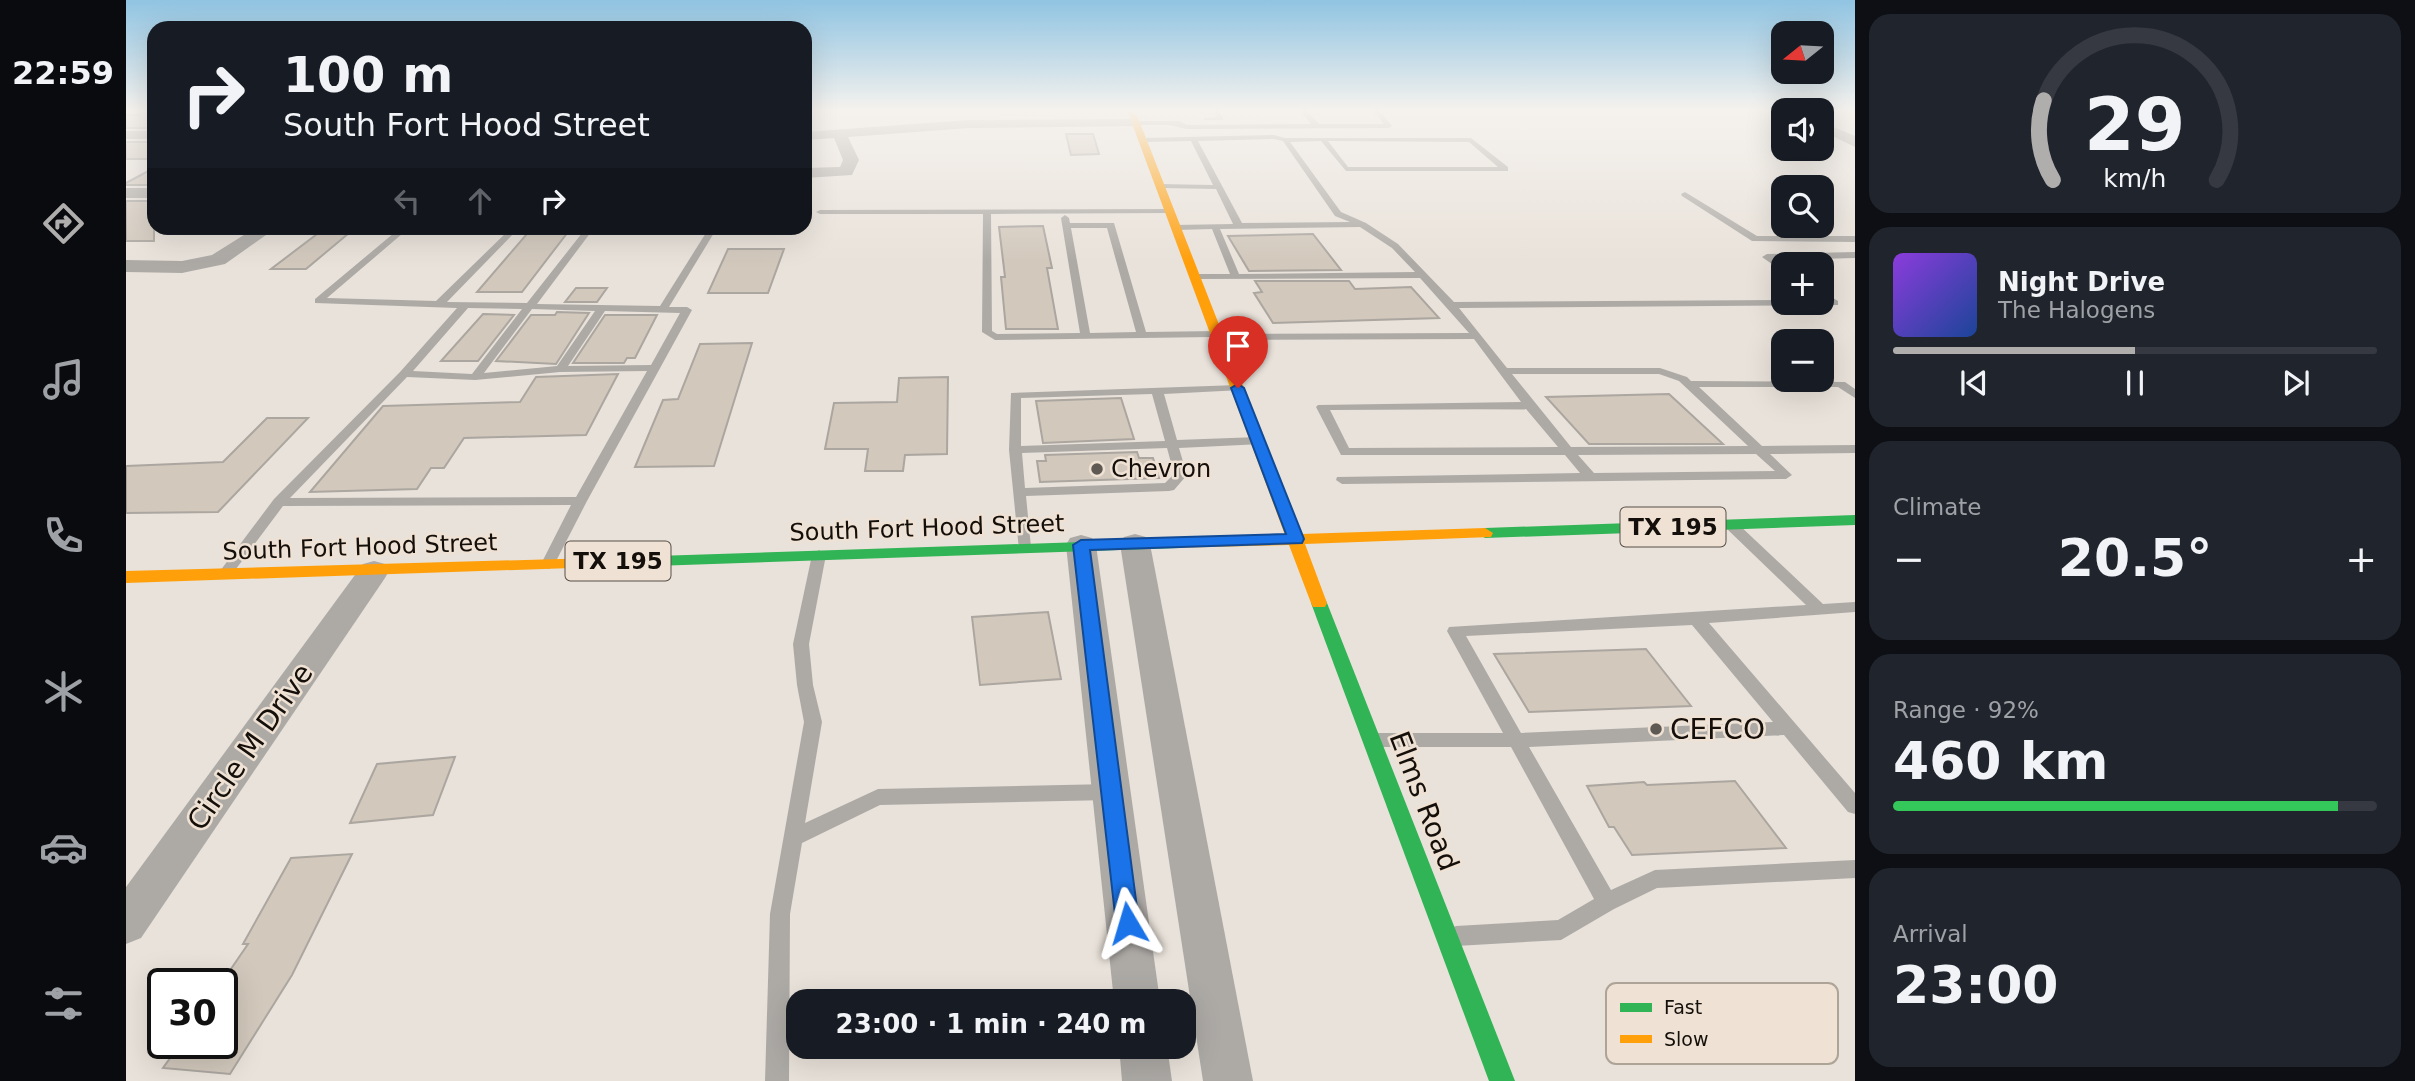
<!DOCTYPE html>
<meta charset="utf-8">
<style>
:root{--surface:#171b24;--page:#20242c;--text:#f1f3f6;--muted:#9ea1a6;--line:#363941;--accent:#afaead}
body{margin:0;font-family:"DejaVu Sans",sans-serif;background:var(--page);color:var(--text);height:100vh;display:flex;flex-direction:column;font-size:26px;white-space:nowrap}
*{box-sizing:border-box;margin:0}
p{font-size:23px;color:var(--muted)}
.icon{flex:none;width:38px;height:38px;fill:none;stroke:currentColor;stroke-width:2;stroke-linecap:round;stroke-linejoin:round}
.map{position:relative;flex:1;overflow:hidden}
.panel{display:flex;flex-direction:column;gap:14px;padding:14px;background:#0d0f14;width:560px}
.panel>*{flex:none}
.hud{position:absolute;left:21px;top:21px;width:665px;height:214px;border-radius:21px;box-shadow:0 7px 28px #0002;background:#171b24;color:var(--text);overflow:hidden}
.needle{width:46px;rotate:252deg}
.tools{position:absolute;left:1645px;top:21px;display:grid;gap:14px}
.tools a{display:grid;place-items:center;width:63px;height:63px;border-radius:14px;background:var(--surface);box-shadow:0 7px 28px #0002;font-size:35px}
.speed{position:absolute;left:21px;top:968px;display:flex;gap:14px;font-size:35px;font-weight:700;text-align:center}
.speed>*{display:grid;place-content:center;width:91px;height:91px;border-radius:50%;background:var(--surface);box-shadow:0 7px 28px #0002;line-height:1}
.speed .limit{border:4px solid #111;border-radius:10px;background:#fff;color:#111}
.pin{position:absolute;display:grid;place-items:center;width:60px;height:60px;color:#fff;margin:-72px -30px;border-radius:50% 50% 50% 0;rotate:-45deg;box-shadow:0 0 7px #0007}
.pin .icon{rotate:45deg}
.me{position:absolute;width:77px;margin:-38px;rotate:353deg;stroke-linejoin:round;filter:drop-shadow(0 0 5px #0008)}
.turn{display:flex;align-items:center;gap:24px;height:147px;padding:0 21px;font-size:32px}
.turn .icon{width:91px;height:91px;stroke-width:2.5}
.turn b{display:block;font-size:49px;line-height:60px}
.lanes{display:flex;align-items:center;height:66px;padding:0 21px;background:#0003;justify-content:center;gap:35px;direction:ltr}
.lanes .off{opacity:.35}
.big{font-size:52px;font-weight:700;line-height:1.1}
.panel .widget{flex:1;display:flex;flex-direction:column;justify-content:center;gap:10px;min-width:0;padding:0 24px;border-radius:21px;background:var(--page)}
.panel .dial{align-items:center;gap:0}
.dial svg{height:182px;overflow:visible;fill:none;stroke:var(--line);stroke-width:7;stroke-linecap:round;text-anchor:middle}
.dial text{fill:var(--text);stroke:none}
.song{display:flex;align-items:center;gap:21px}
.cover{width:84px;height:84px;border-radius:10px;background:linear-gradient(135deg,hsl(270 70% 55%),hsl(220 70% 35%))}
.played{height:7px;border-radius:4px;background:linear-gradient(90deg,var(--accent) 50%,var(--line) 50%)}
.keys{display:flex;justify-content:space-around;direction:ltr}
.heat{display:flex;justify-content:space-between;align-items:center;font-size:38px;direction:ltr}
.charge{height:10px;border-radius:5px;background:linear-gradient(90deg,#34c759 92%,var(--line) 0)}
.trip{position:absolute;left:660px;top:989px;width:410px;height:70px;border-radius:21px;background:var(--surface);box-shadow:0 7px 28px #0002;font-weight:700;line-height:70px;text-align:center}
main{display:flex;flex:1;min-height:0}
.tab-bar{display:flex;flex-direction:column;width:126px;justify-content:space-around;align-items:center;background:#090b0e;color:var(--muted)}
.tab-bar .icon{width:49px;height:49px}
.tab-bar .on{color:var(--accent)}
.tab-bar b{font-size:32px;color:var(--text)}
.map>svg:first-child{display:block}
</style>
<main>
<nav class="tab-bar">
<b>22:59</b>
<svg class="icon on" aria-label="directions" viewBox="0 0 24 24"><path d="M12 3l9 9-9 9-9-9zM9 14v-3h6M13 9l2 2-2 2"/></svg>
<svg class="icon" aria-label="music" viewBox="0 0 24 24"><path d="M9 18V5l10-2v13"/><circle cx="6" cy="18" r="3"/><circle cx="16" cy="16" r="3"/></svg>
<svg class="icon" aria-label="phone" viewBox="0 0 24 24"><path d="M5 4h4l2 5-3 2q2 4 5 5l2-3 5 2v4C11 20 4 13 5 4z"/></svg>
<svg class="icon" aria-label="climate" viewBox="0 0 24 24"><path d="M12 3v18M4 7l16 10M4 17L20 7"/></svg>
<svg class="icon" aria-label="car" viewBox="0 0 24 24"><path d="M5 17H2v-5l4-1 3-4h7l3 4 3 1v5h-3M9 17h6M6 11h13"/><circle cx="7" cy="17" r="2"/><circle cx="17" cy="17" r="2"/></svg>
<svg class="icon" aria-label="filters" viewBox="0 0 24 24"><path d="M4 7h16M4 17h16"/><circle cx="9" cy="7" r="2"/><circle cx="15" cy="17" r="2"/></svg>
</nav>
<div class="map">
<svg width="1729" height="1081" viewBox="0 0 1729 1081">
<rect width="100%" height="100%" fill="#e9e2da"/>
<g fill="#d2c8bc" stroke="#aba6a0" stroke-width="2">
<polygon points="23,110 28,110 28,128 0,128 0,115 14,115"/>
<polygon points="940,134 967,134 973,154 945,155"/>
<rect x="0" y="142" width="28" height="17"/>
<polygon points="28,168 28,185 0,185 0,183"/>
<rect x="0" y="201" width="28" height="40"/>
<polygon points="917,226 926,268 921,268 932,329 880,329 875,277 879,277 873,227"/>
<polygon points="199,228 229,228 180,269 145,269"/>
<polygon points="406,228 445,228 396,292 351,292"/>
<polygon points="1187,234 1215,270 1123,271 1102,236"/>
<polygon points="602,249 658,249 642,293 582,293"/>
<polygon points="1129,281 1223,281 1229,289 1285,287 1313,318 1147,323 1128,293 1136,292"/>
<polygon points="450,288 481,288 471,302 439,302"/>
<polygon points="431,312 463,313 430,364 370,361 405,315 429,315"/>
<polygon points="357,314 388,315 352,361 315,361"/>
<polygon points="479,315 531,315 509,358 501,358 498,363 447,363"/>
<polygon points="626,343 588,466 509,467 537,400 552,399 574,344"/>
<polygon points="492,374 460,435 338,438 318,468 305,468 291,489 184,492 257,406 394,402 410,377"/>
<polygon points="822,377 821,454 779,455 777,471 739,471 742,449 699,449 708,403 771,402 773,378"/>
<polygon points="1543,394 1597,444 1463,444 1420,397"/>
<polygon points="995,398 1008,439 917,443 910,401"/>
<polygon points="141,418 182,418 92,512 0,513 0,466 97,462"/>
<polygon points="1011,452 1013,458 1027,458 1033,478 914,482 911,461 920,461 919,455"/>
<polygon points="922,612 935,679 854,685 846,617"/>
<polygon points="1520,649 1565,706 1403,712 1368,654"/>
<polygon points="329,757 307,815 224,823 251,764"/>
<polygon points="1609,781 1660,848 1506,855 1488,827 1483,827 1461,786 1518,782 1521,785"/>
<polygon points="226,854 166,975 104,1074 37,1068 55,1043 96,1043 96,982 122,944 117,944 165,858"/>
</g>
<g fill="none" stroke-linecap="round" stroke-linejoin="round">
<g fill="#adaaa6" fill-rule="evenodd">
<polygon points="1087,110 1093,110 1098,120 1078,120 1078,118 1091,117"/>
<polygon points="1174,110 1181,110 1193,124 1258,124 1246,110 1253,110 1266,126 1263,128 1061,129 1043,125 1009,125 1006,123 1009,121 1053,121 1061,125 1185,124"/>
<path d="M1148 135 1159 138H1345L1382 167V171H1220L1195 141 1164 142 1215 212 1240 223 1272 244 1328 302 1657 300V303H1696V300H1698L1696 298V291L1712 301V305L1333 308 1381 368H1534L1561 377 1565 381 1719 382 1729 389V398L1712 387H1573L1636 446 1729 445V453L1644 454 1666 475 1660 479 1216 484 1210 480 1211 477 1454 473 1439 455H1215L1190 407 1192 405 1395 402 1348 339 1092 340 1087 337 869 340 856 332 857 214H694L690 212 694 210 1047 209 1048 211 1044 213 865 214 866 331 871 334 954 333 935 218 939 215 943 218 944 223H988L1020 332 1091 331 1096 334 1343 333 1294 278 1066 279V275L1069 274H1104L1086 229 1050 230 1046 227 1047 225 1107 224 1090 189 1034 188 1030 186 1034 184 1087 185 1065 141 1016 142 1012 140 1016 138ZM1148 139 1157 141 1209 216 1224 222 1116 223 1072 141ZM1202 141 1343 142 1372 167H1222ZM1234 227 1266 248 1289 272 1113 274 1094 229ZM945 228H981L1010 332 964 333ZM1386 374H1533L1553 381 1622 446 1445 447ZM1400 409 1432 447 1223 448 1204 410ZM1630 454 1649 471 1468 473 1452 455Z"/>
<polygon points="1559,192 1631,236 1729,236 1729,242 1626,241 1556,196 1555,194"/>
<path d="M274 228H283L201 298 310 301 385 228H393L321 302 401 303 460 228H468L411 304 534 306 583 228H591L543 307H561L566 310 461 501 427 567 422 569 415 564 445 505 157 506 104 577H94L92 574 94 571 148 499 274 372 331 308 189 303V299ZM342 308 396 309 346 374 287 371ZM406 309 469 311 431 366 358 373ZM479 311 554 313 525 365 442 366ZM521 371 450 497 164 498 281 377 349 380 434 372Z"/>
<polygon points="1729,252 1729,258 1650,260 1657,265 1657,272 1636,257 1641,254"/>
<path d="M1112 385 1118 388 1116 390 1038 394 1051 440 1132 437 1136 438 1138 441 1136 444 1053 448 1061 475 1048 490 1043 491 900 496 905 547 903 550H893L883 450 885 393ZM1026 394 1039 441 895 446V398ZM1041 448 1048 474 1039 483 899 488 896 453Z"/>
<path d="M1606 522 1611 523 1697 604 1729 602V612L1583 623 1729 793V814L1722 812 1658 735 1403 747 1485 890 1529 870 1729 860V878L1531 888 1488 909 1435 940 1330 946 1323 943 1320 936 1323 929 1330 926 1432 920 1468 899 1385 747H1252L1246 745 1243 740 1246 735 1252 733H1377L1321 631 1323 627 1680 605 1601 529 1599 526ZM1566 625 1647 722 1395 733 1340 636Z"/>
<polygon points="693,550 700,555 683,644 687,685 696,722 679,823 752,789 984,784 990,787 993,792 990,797 984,800 754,805 676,843 664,914 663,1081 639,1081 644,914 678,722 671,685 667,644 686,555"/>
</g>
<g fill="#adaaa6" fill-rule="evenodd">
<polygon points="1009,119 1016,123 1014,126 843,128 722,137 733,160 726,175 679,178 679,168 714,167 717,160 708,138 679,140 679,132 843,120"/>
<polygon points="1696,122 1729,136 1729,147 1696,131"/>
<rect x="0" y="131" width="28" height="8"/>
<rect x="0" y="188" width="28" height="10"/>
<polygon points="129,228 150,228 99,264 56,273 0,272 0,260 56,261 86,255"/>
<polygon points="1009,534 1020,537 1024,544 1127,1081 1077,1081 994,544 998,537"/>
<polygon points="955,535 966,538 970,545 1034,1001 988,1001 940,545 944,538"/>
<polygon points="248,561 259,564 263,571 259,578 15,938 0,944 0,887 237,564"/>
<polygon points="993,1046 1041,1046 1046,1081 996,1081"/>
</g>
<g fill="#30b455" fill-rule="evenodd">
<polygon points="1729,515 1729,525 1359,538 1351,533 1359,528"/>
<polygon points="1046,539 1052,540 1054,544 1052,548 469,568 461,563 469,558"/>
<polygon points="1193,597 1199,599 1201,603 1389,1081 1363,1081 1185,603 1187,599"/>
</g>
<g fill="#ff9f0a" fill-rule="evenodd">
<polygon points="1001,110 1009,110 1175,534 1359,528 1367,533 1365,537 1179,544 1201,603 1199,607 1187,607 1185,603 1163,545 1040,548 1038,544 1040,540 1046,539 1159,535"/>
<polygon points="469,558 475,559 477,563 475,567 0,583 0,571"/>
</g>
</g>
<linearGradient id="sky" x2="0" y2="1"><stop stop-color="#90c4e2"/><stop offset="0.42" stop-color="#f5f2ee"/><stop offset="1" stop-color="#f5f2ee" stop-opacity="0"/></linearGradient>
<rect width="1729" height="262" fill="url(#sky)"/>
<polygon fill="#1a73e8" stroke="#114b97" stroke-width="2" points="1112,384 1118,388 1178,539 1176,543 964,550 1013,923 1010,930 1002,934 993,930 990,923 947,545 955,540 1160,534 1105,388"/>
<g fill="#5f5953" stroke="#efe2d4" stroke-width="2.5">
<circle cx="971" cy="469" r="7"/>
<circle cx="1530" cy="729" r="7"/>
</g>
<g text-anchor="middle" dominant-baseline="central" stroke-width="5" stroke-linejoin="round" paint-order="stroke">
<g fill="#efe2d4" stroke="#564e47" stroke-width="2">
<rect x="1494.5" y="507.5" width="105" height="39" rx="5"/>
<rect x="439.5" y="541.5" width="105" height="39" rx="5"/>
</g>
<g font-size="23" font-weight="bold" fill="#140f0a">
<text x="1547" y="527">TX 195</text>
<text x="492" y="561">TX 195</text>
</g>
<g font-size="24" fill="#140f0a" stroke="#efe2d4" text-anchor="start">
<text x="985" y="469">Chevron</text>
</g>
<g font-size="24" fill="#140f0a" stroke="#efe2d4">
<text transform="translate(801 528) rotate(-2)">South Fort Hood Street</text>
<text transform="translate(234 547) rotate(-2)">South Fort Hood Street</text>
</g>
<g font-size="28" fill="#140f0a" stroke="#efe2d4" text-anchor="start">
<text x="1544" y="729">CEFCO</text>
</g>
<g font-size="28" fill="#140f0a" stroke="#efe2d4">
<text transform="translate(124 747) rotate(-55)">Circle M Drive</text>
<text transform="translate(1298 801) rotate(69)">Elms Road</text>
</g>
</g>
<rect x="1480" y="983" width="232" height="81" rx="10" fill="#efe2d4" stroke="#ada397" stroke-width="2"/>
<rect x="1494" y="1003" width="32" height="9" fill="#30b455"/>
<rect x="1494" y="1035" width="32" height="8" fill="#ff9f0a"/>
<g font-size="19" fill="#140f0a">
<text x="1538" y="1014">Fast</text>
<text x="1538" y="1046">Slow</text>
</g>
</svg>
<div class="tools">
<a><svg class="needle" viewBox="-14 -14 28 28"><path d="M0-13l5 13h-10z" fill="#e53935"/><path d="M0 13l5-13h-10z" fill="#9ea1a6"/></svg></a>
<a><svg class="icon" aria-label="sound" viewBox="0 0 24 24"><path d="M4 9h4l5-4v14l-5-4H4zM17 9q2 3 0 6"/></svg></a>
<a><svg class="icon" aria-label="search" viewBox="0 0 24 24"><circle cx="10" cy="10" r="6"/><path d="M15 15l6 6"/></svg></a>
<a>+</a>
<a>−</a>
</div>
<div class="speed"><div class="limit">30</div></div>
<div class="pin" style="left:1112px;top:388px;background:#d93025"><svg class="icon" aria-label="arrive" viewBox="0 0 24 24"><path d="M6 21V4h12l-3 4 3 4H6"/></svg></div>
<svg class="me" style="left:1002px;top:923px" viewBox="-20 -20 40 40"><path d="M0-17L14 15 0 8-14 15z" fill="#1a73e8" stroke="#fff" stroke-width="4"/></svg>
<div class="trip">23:00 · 1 min · 240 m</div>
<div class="hud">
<div class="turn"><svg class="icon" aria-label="right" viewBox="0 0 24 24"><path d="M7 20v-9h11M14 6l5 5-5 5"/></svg><div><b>100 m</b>South Fort Hood Street</div></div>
<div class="lanes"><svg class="icon off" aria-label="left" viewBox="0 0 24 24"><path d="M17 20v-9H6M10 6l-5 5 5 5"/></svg><svg class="icon off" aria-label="ahead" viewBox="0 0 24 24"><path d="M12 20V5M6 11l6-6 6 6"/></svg><svg class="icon" aria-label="right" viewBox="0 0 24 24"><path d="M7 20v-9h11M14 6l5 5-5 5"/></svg></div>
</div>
</div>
<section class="panel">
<div class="widget dial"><svg viewBox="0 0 100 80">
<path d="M14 69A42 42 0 1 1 86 69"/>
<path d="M14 69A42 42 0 0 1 10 34" stroke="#afaead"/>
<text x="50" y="56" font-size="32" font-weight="700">29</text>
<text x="50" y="72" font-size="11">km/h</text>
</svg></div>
<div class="widget">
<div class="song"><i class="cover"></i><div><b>Night Drive</b><p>The Halogens</p></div></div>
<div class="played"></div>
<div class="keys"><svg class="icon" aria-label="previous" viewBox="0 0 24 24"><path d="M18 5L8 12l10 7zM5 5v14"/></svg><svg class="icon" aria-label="pause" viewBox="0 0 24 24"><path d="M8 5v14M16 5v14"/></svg><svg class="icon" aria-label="next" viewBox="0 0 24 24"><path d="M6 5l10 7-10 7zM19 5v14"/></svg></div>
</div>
<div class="widget"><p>Climate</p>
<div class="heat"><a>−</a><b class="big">20.5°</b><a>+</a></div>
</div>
<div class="widget"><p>Range · 92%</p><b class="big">460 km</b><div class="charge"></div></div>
<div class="widget"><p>Arrival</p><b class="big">23:00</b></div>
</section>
</main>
